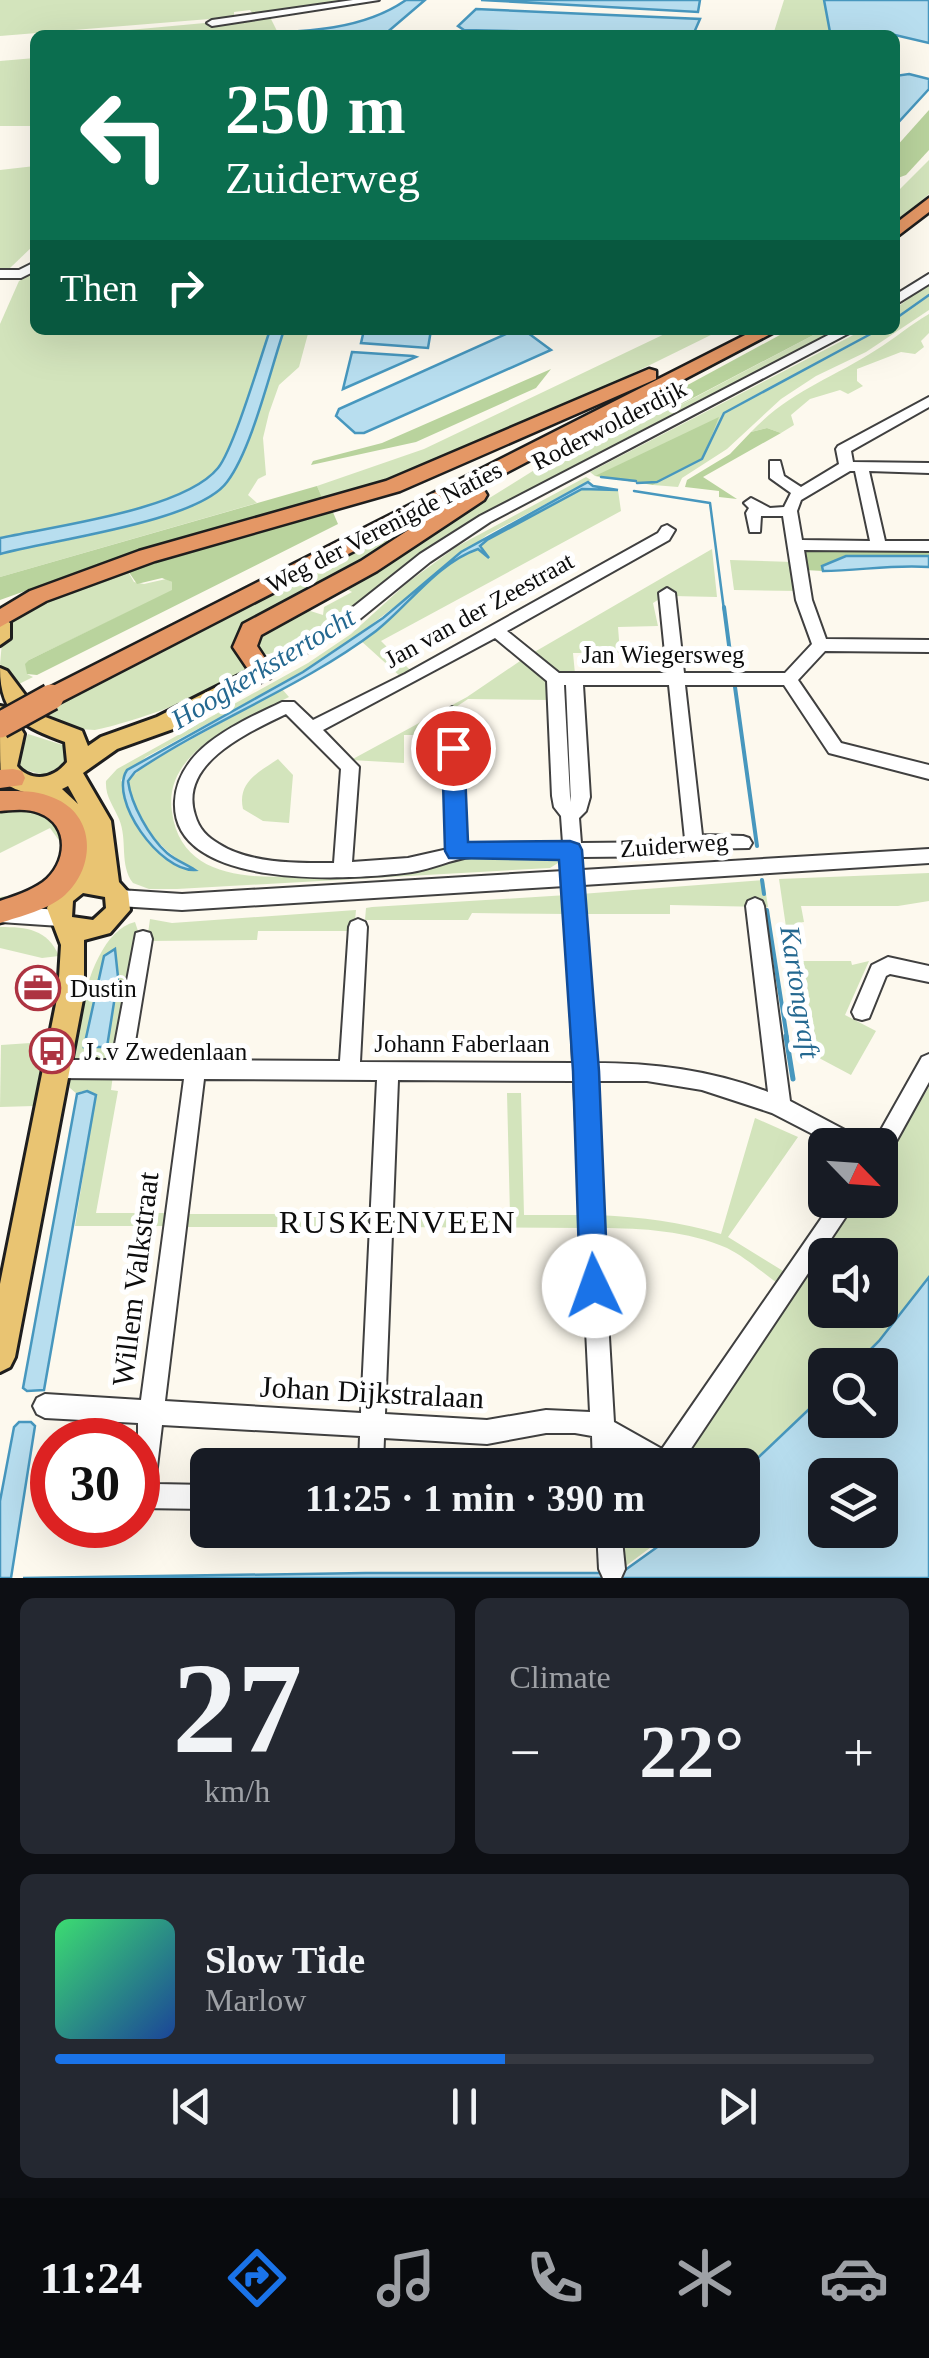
<!DOCTYPE html>
<meta charset="utf-8">
<style>
:root{--surface:#171b24;--page:#242831;--text:#f1f3f6;--muted:#9ea1a6;--line:#363941;--accent:#1a73e8}
body{margin:0;font-family:"Times New Roman",serif;background:var(--page);color:var(--text);height:100vh;display:flex;flex-direction:column;font-size:38px;white-space:nowrap}
*{box-sizing:border-box;margin:0}
p{font-size:32px;color:var(--muted)}
.icon{flex:none;width:55px;height:55px;fill:none;stroke:currentColor;stroke-width:2;stroke-linecap:round;stroke-linejoin:round}
.map{position:relative;height:1578px;overflow:hidden}
.drawer{display:flex;flex-direction:column;gap:20px;padding:20px;background:#0d0f14;flex:1}
.drawer>*{flex:none}
.top-card{position:absolute;left:30px;top:30px;width:870px;height:305px;border-radius:15px;box-shadow:0 10px 40px #0002;background:#0b6e4f;color:#fff;overflow:hidden}
.needle{width:65px;rotate:115deg}
.fabs{position:absolute;left:808px;top:1128px;display:grid;gap:20px}
.fabs a{display:grid;place-items:center;width:90px;height:90px;border-radius:15px;background:var(--surface);box-shadow:0 10px 40px #0002;font-size:50px}
.speed{position:absolute;left:30px;top:1418px;display:flex;gap:20px;font-size:50px;font-weight:700;text-align:center}
.speed>*{display:grid;place-content:center;width:130px;height:130px;border-radius:50%;background:var(--surface);box-shadow:0 10px 40px #0002;line-height:1}
.speed .limit{border:15px solid #d22;background:#fff;color:#111}
.pin{position:absolute;display:grid;place-items:center;width:85px;height:85px;color:#fff;margin:-42px;border:5px solid #fff;border-radius:50%;box-shadow:0 2px 10px #0007}
.me{position:absolute;width:110px;margin:-55px;rotate:357deg;stroke-linejoin:round;filter:drop-shadow(0 0 8px #0008)}
.turn{display:flex;align-items:center;gap:35px;height:210px;padding:0 30px;font-size:45px}
.turn .icon{width:130px;height:130px;stroke-width:2.5}
.turn b{display:block;font-size:70px;line-height:85px}
.then{display:flex;align-items:center;height:95px;padding:0 30px;background:#0003;gap:20px;font-size:38px}
.big{font-size:75px;font-weight:800;line-height:1.1}
.drawer .card{flex:1;display:flex;flex-direction:column;justify-content:center;gap:15px;min-width:0;padding:0 35px;border-radius:15px;background:var(--page)}
.drawer .dial{align-items:center;gap:0}
.dial b{font-size:130px;line-height:1}
.song{display:flex;align-items:center;gap:30px}
.cover{width:120px;height:120px;border-radius:15px;background:linear-gradient(135deg,hsl(140 70% 55%),hsl(220 70% 35%))}
.played{height:10px;border-radius:5px;background:linear-gradient(90deg,var(--accent) 55%,var(--line) 55%)}
.keys{display:flex;justify-content:space-around;direction:ltr}
.heat{display:flex;justify-content:space-between;align-items:center;font-size:55px;direction:ltr}
.drawer .tiles{flex:1;display:grid;gap:20px;grid-template-columns:1fr 1fr}
.card:last-child{grid-column:span 2}
.trip{position:absolute;left:190px;top:1448px;width:570px;height:100px;border-radius:15px;background:var(--surface);box-shadow:0 10px 40px #0002;font-weight:800;line-height:100px;text-align:center}
.dock{display:flex;height:160px;justify-content:space-around;align-items:center;background:#090b0e;color:var(--muted)}
.dock .icon{width:70px;height:70px}
.dock .on{color:var(--accent)}
.dock b{font-size:45px;color:var(--text)}
.map>svg:first-child{display:block}
</style>
<div class="map">
<svg width="929" height="1578" viewBox="0 0 929 1578">
<rect width="100%" height="100%" fill="#fdf9ee"/>
<g fill="#d3e4bc" fill-rule="evenodd">
<polygon points="0,0 355,0 253,14 250,10 234,12 234,17 0,36"/>
<polygon points="784,0 824,0 830,32 841,35 773,35"/>
<polygon points="270,17 277,31 75,35"/>
<polygon points="35,58 35,126 0,126 0,61"/>
<polygon points="929,160 929,194 895,224 895,194"/>
<polygon points="35,166 35,244 10,268 0,268 0,170"/>
<path d="M35 274V330H270C260 359 234 448 218 468 184 510 55 526 0 538V324L19 281 25 278 19 277Z"/>
<polygon points="929,283 929,310 866,352 816,376 781,399 727,449 682,478 678,487 653,485 703,458 595,476 590,472 863,330 895,330 895,309"/>
<path d="M929 314V333L921 341 924 347 915 354 901 352 857 369V381L863 386 848 394 840 390 810 399 791 415 794 425 781 433 767 428 751 432C790 391 831 379 876 350 894 339 910 325 929 314Z"/>
<path d="M284 330H309L299 367 279 385 269 413 263 438 266 475 258 479 248 495 257 503 0 577V554C72 536 205 527 241 454 260 416 270 370 284 330Z"/>
<path d="M673 330H721C592 394 461 459 324 502L317 486 424 449Z"/>
<path d="M823 330H843L470 524C454 533 438 541 423 552 387 578 305 658 262 654L252 640 304 609 323 615 324 607 352 592 345 588 576 444 660 400 673 409Z"/>
<path d="M586 477 591 480 487 535 349 642 303 672 146 757 121 780 154 849 192 868C160 851 133 818 128 781L145 765 282 689 289 697C246 720 162 749 172 812 183 895 288 876 346 872 376 870 408 870 438 865 450 863 462 856 474 855 501 852 531 856 558 857V863L550 868 177 889H149L133 883C119 865 128 840 119 819 113 805 105 796 106 781L117 769 308 663 351 634 407 583 456 547Z"/>
<path d="M582 489 618 490 621 511 381 641 412 672 402 678 360 640C398 614 433 565 478 549L488 555 480 547 487 540Z"/>
<path d="M452 502 457 505 247 628 251 667C229 689 128 724 95 730L78 729 39 713Z"/>
<polygon points="712,549 717,597 673,596 672,591 653,603 658,626 618,627 620,653 573,653 575,674 557,674 531,654"/>
<polygon points="730,560 793,562 798,591 734,590"/>
<polygon points="126,568 134,582 144,584 166,579 172,582 172,591 29,660 27,674 33,677 15,686 0,664 4,621"/>
<polygon points="523,659 551,684 554,700 468,699 447,713 446,735 404,735 404,763 351,760 467,697"/>
<polygon points="28,734 66,746 67,763 44,775 14,767"/>
<path d="M278 759 293 775 289 823 263 821 243 809C237 782 259 772 278 759Z"/>
<path d="M0 805C12 805 27 803 39 806 52 809 62 820 67 832 87 877 37 899 0 902V897L34 893 71 857 50 828 0 853Z"/>
<polygon points="929,873 929,901 898,906 801,906 804,922 796,923 797,961 851,961 852,965 869,961 845,1015 876,1031 851,1075 804,1050 779,879"/>
<polygon points="764,880 768,907 670,905 670,914 583,914 581,894"/>
<polygon points="567,895 568,914 472,913 468,920 365,920 366,908 372,907"/>
<polygon points="356,910 354,931 258,931 257,940 147,941 150,919 172,923"/>
<path d="M135 922 141 940 114 1061 73 1064C75 1026 91 932 135 922Z"/>
<path d="M0 927C27 927 47 929 59 956L42 958 0 948Z"/>
<polygon points="45,1042 34,1106 0,1107 1,1045"/>
<polygon points="113,1075 111,1090 118,1091 96,1213 168,1213 166,1226 75,1226 96,1095 82,1091 77,1094 70,1088 70,1078"/>
<path d="M929 1087V1277L879 1341 855 1365H825V1394L745 1471 742 1465H671L858 1200H880V1168ZM825 1255H880V1310H825Z"/>
<polygon points="507,1093 521,1093 524,1215 582,1215 583,1228 388,1227 388,1215 510,1215"/>
<path d="M755 1118 798 1137 728 1237 788 1274 780 1285C763 1273 745 1257 727 1248 688 1231 642 1228 600 1228L599 1215C642 1217 680 1222 721 1234Z"/>
<polygon points="183,1214 372,1214 371,1227 181,1227"/>
<polygon points="618,1530 674,1530 619,1571"/>
</g>
<g fill="#b9d39d">
<polygon points="929,110 929,150 906,175 895,179 895,148"/>
<polygon points="789,330 823,330 672,409 660,400"/>
<polygon points="551,369 536,388 416,442 311,465 313,461 382,443"/>
<polygon points="719,417 703,458 653,485 595,476"/>
<polygon points="767,428 781,433 703,477 737,499 719,497 719,491 685,487 687,480 730,454 751,432"/>
<polygon points="317,486 324,502 67,576 0,600 0,577"/>
<polygon points="332,510 338,524 37,675 27,674 25,664 29,660 172,590 172,582 162,578 137,584 126,568"/>
<polygon points="801,547 929,550 929,556 846,556 822,566 823,571 805,570"/>
</g>
<g fill="#b8deef" stroke="#4797be" stroke-width="2.5" fill-rule="evenodd">
<path d="M406 0H425L384 35H217C279 31 353 37 406 0Z"/>
<polygon points="481,0 700,0 698,12"/>
<polygon points="824,0 929,0 929,43 895,35 830,32"/>
<polygon points="476,9 700,19 693,35 464,30 458,26"/>
<polygon points="909,74 929,79 929,89 895,126 895,76"/>
<path d="M270 330H284C270 371 252 449 227 482 198 522 50 540 0 554V538C54 526 184 510 218 468 234 448 260 359 270 330Z"/>
<polygon points="364,330 431,330 428,348 361,343"/>
<polygon points="515,330 524,330 551,350 364,433 355,433 336,416 339,409"/>
<polygon points="352,352 413,356 416,357 343,389"/>
<path d="M588 482 593 486 618 490 582 489 487 540 480 546 489 558 478 549C437 563 408 606 376 631 302 687 212 720 135 772L128 781C131 804 149 837 167 853 175 860 186 864 195 870 160 872 108 799 127 770L303 672 383 618 461 552Z"/>
<path d="M846 556H929V567C892 564 859 571 823 571L822 566Z"/>
<polygon points="115,949 118,977 107,1047 84,1047 104,956"/>
<polygon points="87,1091 96,1095 44,1390 27,1391 23,1388 77,1094"/>
<path d="M929 1277V1578H614L681 1530H742L743 1472 825 1394V1420H880V1365H855L879 1341ZM825 1475H880V1530H825Z"/>
<polygon points="19,1422 31,1422 35,1426 11,1578 0,1578 0,1501 14,1427"/>
<polygon points="366,1573 605,1573 605,1578 23,1578"/>
</g>
<g fill="none" stroke-linecap="round" stroke-linejoin="round">
<g stroke="#4797be" stroke-width="2.5">
<polyline points="895,319 929,295"/>
<polyline points="601,477 636,481"/>
<polyline points="637,483 657,482 702,459 724,413 878,330"/>
<polyline points="634,491 710,503 724,610"/>
</g>
<g stroke="#4797be" stroke-width="4">
<polyline points="724,607 732,668"/>
<polyline points="735,687 757,846"/>
<polyline points="762,880 764,894"/>
<polyline points="767,910 787,1038"/>
</g>
<polyline stroke="#4797be" stroke-width="5" points="786,1036 793,1079"/>
<defs>
<g id="minor">
<polygon points="353,0 379,0 212,26 207,23 212,20"/>
<polygon points="35,262 35,271 21,278 0,278 0,270 19,270"/>
<polygon points="929,274 929,284 895,305 895,295"/>
<polygon points="838,330 855,330 490,522 430,562 350,627 268,676 256,676 254,672 256,668 338,619 420,554 480,516"/>
<path d="M929 397V407L851 451 853 462 929 463V473L869 471 885 541H929V551L804 550 812 600 826 639 929 640V652L825 651 798 680 841 743 929 765V779L829 753 784 685H685L702 835 743 836 749 838 752 843 749 848 697 849 683 856 581 857 582 870 929 849V863L583 885 593 1063C654 1063 711 1070 768 1092L746 906 748 901 755 898 762 901 764 906 790 1101 860 1138 863 1145H834L772 1113 702 1090 647 1081H594L614 1422 662 1449 834 1200H857L680 1465H643L616 1449 617 1465H593L592 1436 575 1433H546L487 1444 384 1438 383 1465H359L360 1436 162 1425 155 1484 208 1485V1509L138 1508V1423L45 1418 37 1414 33 1406 37 1398 45 1394 141 1400 184 1079 57 1078 50 1075 47 1069 50 1063 57 1060H112L136 933 143 931 150 933 152 939 132 1060 340 1061 349 927 351 922 358 919 365 922 367 927 360 1062 573 1063 565 886 182 910 119 906 112 903 110 898 112 893 119 890 182 894 564 871 563 857C533 857 502 854 471 857 452 859 432 869 412 872 355 880 170 892 175 801 178 747 241 722 282 702H294L313 720 405 674 658 533 662 527 667 525 675 530 669 540 507 631 559 673H667L659 593 667 588 675 593 684 673H785L812 644 796 600 783 516H761L760 532H750L746 513 749 508 744 503 751 498 770 508 784 507 791 493 770 478V461H780L784 476 801 487 839 464 836 449 838 446ZM850 471H855L870 541 802 540 797 511 801 500ZM495 638 547 681 552 796 554 807 561 816 563 843H466L460 713 452 707 444 713 448 849 408 858 352 862 359 767 323 730ZM564 685H566L571 802 570 796ZM583 685H669L685 839 680 842 581 843 579 818 586 811 590 797ZM286 714 341 769 334 863C299 863 250 864 219 844 207 837 199 829 195 815 178 763 249 732 286 714ZM204 1079 377 1080 361 1413 165 1401ZM398 1080 574 1081 590 1412 546 1410 487 1420 385 1414Z"/>
<polygon points="0,906 60,910 67,913 69,918 67,923 60,926 0,922"/>
<polygon points="888,957 929,966 929,982 890,974 886,976 869,1018 862,1020 855,1018 852,1012 872,965"/>
<polygon points="929,1054 929,1082 887,1158 880,1161 880,1145 873,1144 922,1057"/>
<polygon points="597,1530 621,1530 625,1569 621,1578 603,1578 599,1569"/>
</g>
<g id="major">
<polygon points="0,616 10,623 10,638 0,645"/>
<path d="M262 664 269 667 273 672 269 677 173 729 117 749 83 773 111 821 119 882 128 892 130 910 110 933 84 940V994L15 1357 10 1367 0 1372V1284L58 994 61 945 47 908 58 885 73 877C89 845 66 806 34 795 23 791 6 789 1 776 0 766 0 720 0 706L8 708 24 734 17 766C31 783 54 779 67 762L65 742C25 727 0 717 0 668L7 671 40 715 82 731 88 746 101 737 157 717ZM68 786 78 804 62 789ZM83 893 105 897 106 908 93 920 72 917 73 901Z"/>
</g>
<g id="highway">
<polygon points="929,198 929,212 895,238 895,224"/>
<polygon points="755,330 778,330 475,489 484,490 487,495 484,500 377,571 261,635 257,646 274,672 270,678 254,678 233,647 243,624 361,561 459,497 59,703 43,703 39,697 43,691"/>
<polygon points="649,369 656,371 656,379 400,491 155,561 46,601 0,627 0,609 30,591 139,551 386,481"/>
<polygon points="13,769 22,771 25,778 22,785 0,788 0,770"/>
<path d="M0 791C19 791 37 790 54 798 96 815 96 867 65 895 48 910 21 916 0 923V901C15 896 30 891 43 882 67 864 71 825 39 813 27 808 12 810 0 811Z"/>
</g>
</defs>
<use href="#minor" stroke="#404040" stroke-width="4"/>
<use href="#major" stroke="#1e1e1e" stroke-width="6"/>
<use href="#highway" stroke="#1e1e1e" stroke-width="5"/>
<use href="#minor" fill="#fff" fill-rule="evenodd"/>
<use href="#major" fill="#e9c472" fill-rule="evenodd"/>
<use href="#highway" fill="#e49765" fill-rule="evenodd"/>
<defs>
<polyline id="highway-bridge" points="0,725 51,697"/>
</defs>
<use href="#highway-bridge" stroke="#1e1e1e" stroke-width="30" stroke-linecap="butt"/>
<use href="#highway-bridge" stroke="#e49765" stroke-width="25"/>
</g>
<polygon fill="#1a73e8" stroke="#114b97" stroke-width="2.5" points="453,739 464,748 468,842 570,841 579,844 582,850 599,1071 608,1286 604,1296 594,1300 584,1296 580,1286 573,1071 559,860 449,858 445,851 442,748"/>
<defs>
<symbol id="office-ring" viewBox="-11 -11 22 22"><circle r="9.5" fill="#fff" stroke="#ad3442" stroke-width="1.5"/><path d="M-6-3h4V-5.5h4V-3h4V5H-6ZM-1-4.5V-3h2v-1.5ZM-6 0V1H6V0Z" fill="#ad3442"/></symbol>
<symbol id="bus-ring" viewBox="-11 -11 22 22"><circle r="9.5" fill="#fff" stroke="#ad3442" stroke-width="1.5"/><path d="M-5-6H5V4H4V6H2V4H-2V6H-4V4H-5ZM-3.5-4V0h7V-4ZM-3.5 1.2v1.5H-2V1.2ZM2 1.2v1.5H3.5V1.2Z" fill="#ad3442"/></symbol>
</defs>
<g fill-rule="evenodd">
<use href="#office-ring" x="13" y="963" width="50" height="50"/>
<use href="#bus-ring" x="27" y="1026" width="50" height="50"/>
</g>
<g text-anchor="middle" dominant-baseline="central" stroke-width="10" stroke-linejoin="round" paint-order="stroke">
<g font-size="25" fill="#0d0d0d" stroke="#fff">
<text transform="translate(609 425) rotate(-27)">Roderwolderdijk</text>
<text transform="translate(384 527) rotate(-27)">Weg der Verenigde Naties</text>
<text transform="translate(479 610) rotate(-29)">Jan van der Zeestraat</text>
<text x="663" y="654">Jan Wiegersweg</text>
<text transform="translate(674 845) rotate(-4)">Zuiderweg</text>
<text x="462" y="1043">Johann Faberlaan</text>
</g>
<g font-size="25" fill="#0d0d0d" stroke="#fff" text-anchor="start">
<text x="70" y="988">Dustin</text>
<text x="84" y="1051">J. v Zwedenlaan</text>
</g>
<g font-size="28" font-style="italic" fill="#246890" stroke="#fff">
<text transform="translate(263 668) rotate(-31)">Hoogkerkstertocht</text>
<text transform="translate(800 992) rotate(81)">Kartongraft</text>
</g>
<g font-size="30" fill="#0d0d0d" stroke="#fff">
<text transform="translate(135 1279) rotate(-83)">Willem Valkstraat</text>
<text transform="translate(372 1392) rotate(3)">Johan Dijkstralaan</text>
</g>
<g font-size="32" letter-spacing="2.5" fill="#0d0d0d" stroke="#fff">
<text x="398" y="1222">RUSKENVEEN</text>
</g>
</g>
</svg>
<div class="fabs">
<a><svg class="needle" viewBox="-14 -14 28 28"><path d="M0-13l5 13h-10z" fill="#e53935"/><path d="M0 13l5-13h-10z" fill="#9ea1a6"/></svg></a>
<a><svg class="icon" aria-label="sound" viewBox="0 0 24 24"><path d="M4 9h4l5-4v14l-5-4H4zM17 9q2 3 0 6"/></svg></a>
<a><svg class="icon" aria-label="search" viewBox="0 0 24 24"><circle cx="10" cy="10" r="6"/><path d="M15 15l6 6"/></svg></a>
<a><svg class="icon" aria-label="layers" viewBox="0 0 24 24"><path d="M12 4l9 5-9 5-9-5zM3 14l9 5 9-5"/></svg></a>
</div>
<div class="speed"><div class="limit">30</div></div>
<div class="pin" style="left:453px;top:748px;background:#d93025"><svg class="icon" aria-label="arrive" viewBox="0 0 24 24"><path d="M6 21V4h12l-3 4 3 4H6"/></svg></div>
<svg class="me" style="left:594px;top:1286px" viewBox="-20 -20 40 40"><circle r="19" fill="#fff"/><path d="M0-13L10 11 0 6-10 11z" fill="#1a73e8"/></svg>
<div class="trip">11:25 · 1 min · 390 m</div>
<div class="top-card">
<div class="turn"><svg class="icon" aria-label="left" viewBox="0 0 24 24"><path d="M17 20v-9H6M10 6l-5 5 5 5"/></svg><div><b>250 m</b>Zuiderweg</div></div>
<div class="then">Then<svg class="icon" aria-label="right" viewBox="0 0 24 24"><path d="M7 20v-9h11M14 6l5 5-5 5"/></svg></div>
</div>
</div>
<section class="drawer">
<div class="tiles">
<div class="card dial"><b>27</b><p>km/h</p></div>
<div class="card"><p>Climate</p>
<div class="heat"><a>−</a><b class="big">22°</b><a>+</a></div>
</div>
<div class="card">
<div class="song"><i class="cover"></i><div><b>Slow Tide</b><p>Marlow</p></div></div>
<div class="played"></div>
<div class="keys"><svg class="icon" aria-label="previous" viewBox="0 0 24 24"><path d="M18 5L8 12l10 7zM5 5v14"/></svg><svg class="icon" aria-label="pause" viewBox="0 0 24 24"><path d="M8 5v14M16 5v14"/></svg><svg class="icon" aria-label="next" viewBox="0 0 24 24"><path d="M6 5l10 7-10 7zM19 5v14"/></svg></div>
</div>
</div>
</section>
<nav class="dock">
<b>11:24</b>
<svg class="icon on" aria-label="directions" viewBox="0 0 24 24"><path d="M12 3l9 9-9 9-9-9zM9 14v-3h6M13 9l2 2-2 2"/></svg>
<svg class="icon" aria-label="music" viewBox="0 0 24 24"><path d="M9 18V5l10-2v13"/><circle cx="6" cy="18" r="3"/><circle cx="16" cy="16" r="3"/></svg>
<svg class="icon" aria-label="phone" viewBox="0 0 24 24"><path d="M5 4h4l2 5-3 2q2 4 5 5l2-3 5 2v4C11 20 4 13 5 4z"/></svg>
<svg class="icon" aria-label="climate" viewBox="0 0 24 24"><path d="M12 3v18M4 7l16 10M4 17L20 7"/></svg>
<svg class="icon" aria-label="car" viewBox="0 0 24 24"><path d="M5 17H2v-5l4-1 3-4h7l3 4 3 1v5h-3M9 17h6M6 11h13"/><circle cx="7" cy="17" r="2"/><circle cx="17" cy="17" r="2"/></svg>
</nav>
